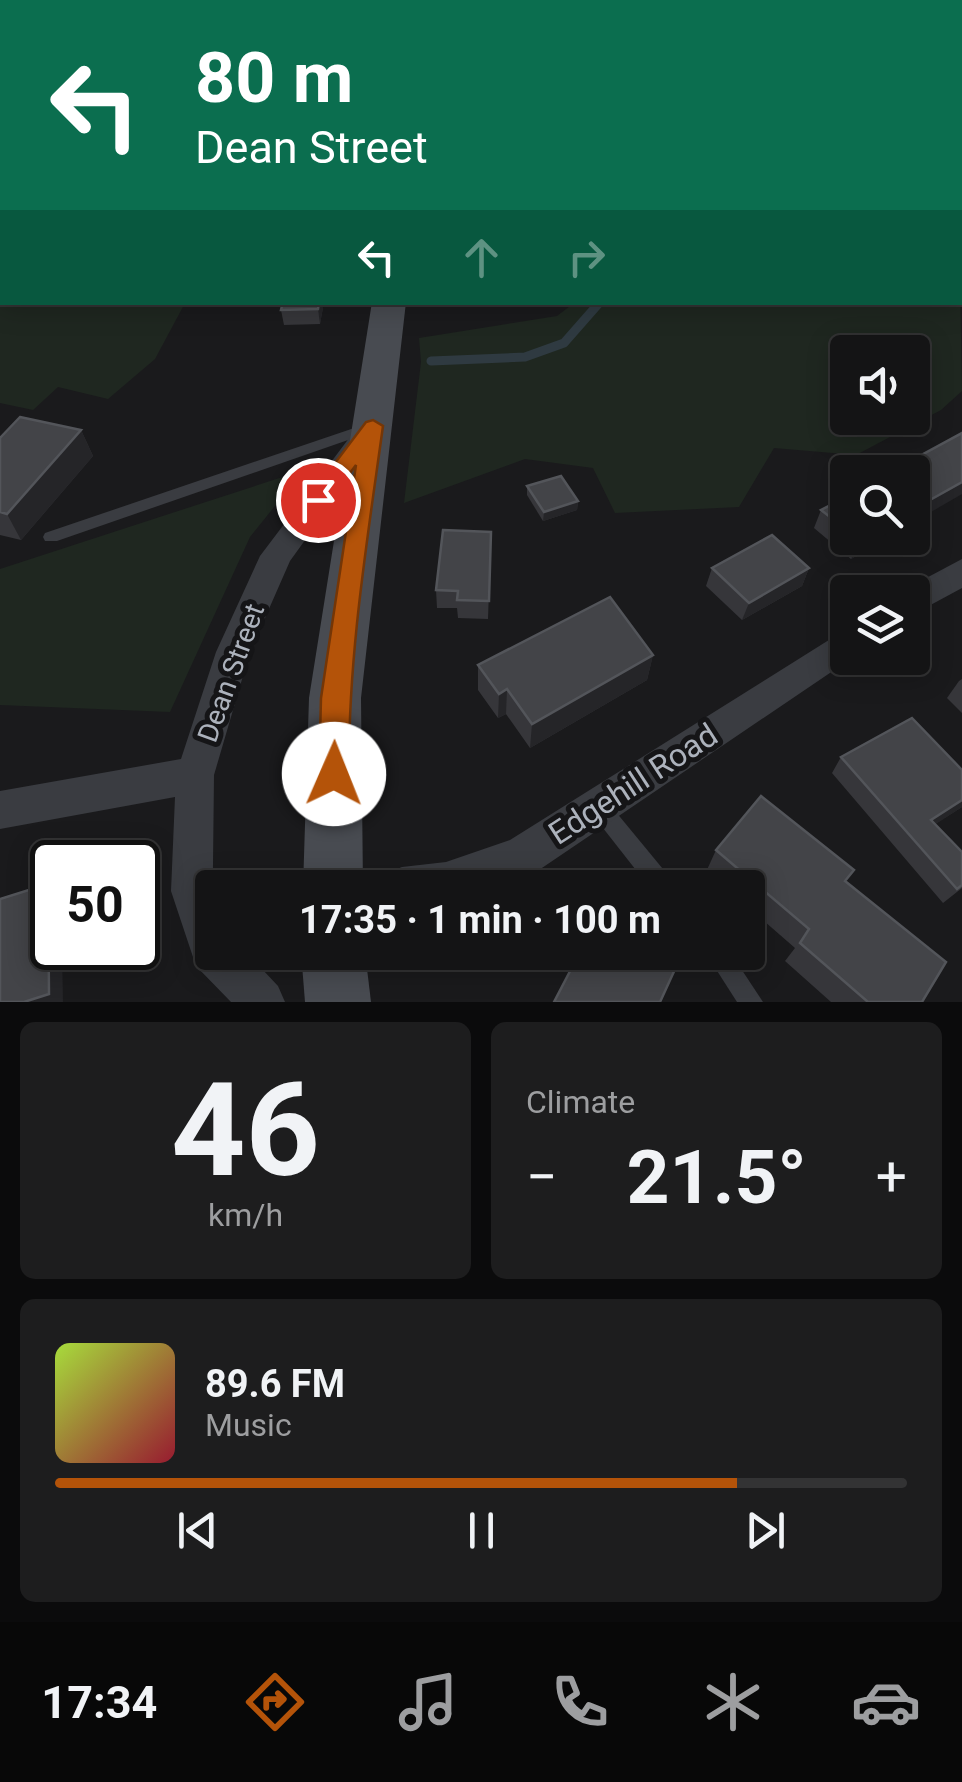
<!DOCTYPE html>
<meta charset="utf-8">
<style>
:root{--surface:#141415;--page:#1d1d1e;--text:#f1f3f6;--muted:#9d9ea0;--line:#333334;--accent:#b45309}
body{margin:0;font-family:Roboto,sans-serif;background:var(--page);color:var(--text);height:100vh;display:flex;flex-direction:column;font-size:38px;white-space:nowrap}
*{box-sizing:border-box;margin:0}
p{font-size:32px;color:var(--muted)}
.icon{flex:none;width:55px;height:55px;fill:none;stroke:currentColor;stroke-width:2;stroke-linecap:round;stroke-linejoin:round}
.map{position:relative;height:1002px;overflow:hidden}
.panel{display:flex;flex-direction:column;gap:20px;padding:20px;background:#0b0b0c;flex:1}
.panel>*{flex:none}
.banner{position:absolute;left:0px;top:0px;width:962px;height:305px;box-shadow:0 5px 25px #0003,0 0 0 2px var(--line);background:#0b6e4f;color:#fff;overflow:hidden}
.controls{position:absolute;left:830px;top:335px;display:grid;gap:20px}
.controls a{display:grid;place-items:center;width:100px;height:100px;border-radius:10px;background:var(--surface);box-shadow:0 5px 25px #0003,0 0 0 2px var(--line);font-size:50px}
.speed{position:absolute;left:30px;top:840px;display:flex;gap:20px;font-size:50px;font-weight:700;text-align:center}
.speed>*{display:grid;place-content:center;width:130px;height:130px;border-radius:50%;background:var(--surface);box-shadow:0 5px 25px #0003,0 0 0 2px var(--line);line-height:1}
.speed .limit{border:5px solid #111;border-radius:15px;background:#fff;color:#111}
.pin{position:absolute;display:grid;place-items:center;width:85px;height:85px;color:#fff;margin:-42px;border:5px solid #fff;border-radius:50%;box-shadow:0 2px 10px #0007}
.me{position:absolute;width:110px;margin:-55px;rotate:1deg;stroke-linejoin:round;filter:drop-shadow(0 0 8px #0008)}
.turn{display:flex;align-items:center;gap:35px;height:210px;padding:0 30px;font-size:45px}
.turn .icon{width:130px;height:130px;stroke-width:2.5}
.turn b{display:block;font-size:70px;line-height:85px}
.lanes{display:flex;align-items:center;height:95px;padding:0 30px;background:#0003;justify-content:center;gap:50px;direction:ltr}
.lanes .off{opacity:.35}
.big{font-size:75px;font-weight:700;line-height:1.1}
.panel .tile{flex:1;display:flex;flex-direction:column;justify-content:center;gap:15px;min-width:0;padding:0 35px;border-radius:15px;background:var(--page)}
.panel .dial{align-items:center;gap:0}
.dial b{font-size:130px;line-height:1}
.song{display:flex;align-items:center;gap:30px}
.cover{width:120px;height:120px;border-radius:15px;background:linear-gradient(135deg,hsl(80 70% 55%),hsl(350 70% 35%))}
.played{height:10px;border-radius:5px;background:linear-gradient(90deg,var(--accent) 80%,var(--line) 80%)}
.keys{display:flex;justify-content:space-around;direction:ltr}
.heat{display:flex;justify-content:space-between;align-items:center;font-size:55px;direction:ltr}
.panel .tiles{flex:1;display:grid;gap:20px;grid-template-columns:1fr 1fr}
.tile:last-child{grid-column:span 2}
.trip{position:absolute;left:195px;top:870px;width:570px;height:100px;border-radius:10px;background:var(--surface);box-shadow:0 5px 25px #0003,0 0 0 2px var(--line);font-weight:700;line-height:100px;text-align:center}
.tab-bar{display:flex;height:160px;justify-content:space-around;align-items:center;background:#080808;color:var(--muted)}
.tab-bar .icon{width:70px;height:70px}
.tab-bar .active{color:var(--accent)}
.tab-bar b{font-size:45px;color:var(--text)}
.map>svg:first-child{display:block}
</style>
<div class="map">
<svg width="962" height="1002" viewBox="0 0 962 1002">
<rect width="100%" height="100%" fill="#1a1a1c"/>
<g fill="#1f2720" fill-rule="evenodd">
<polygon points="0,205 2,302 185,303 155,359 108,399 58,387 33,410 0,403"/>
<path d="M960 284 962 391 941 410 856 455 774 448 739 507 615 513 593 468 525 459 404 503 421 362 419 338 557 316 574 303 960 302ZM912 352V418H848V352Z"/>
<polygon points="304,470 250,537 170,712 0,705 0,569"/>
</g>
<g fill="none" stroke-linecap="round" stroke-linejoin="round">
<polyline stroke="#2f3a41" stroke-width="9" points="431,361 525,357 564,343 600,302"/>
<g fill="#3a3c41" fill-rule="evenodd">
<polygon points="18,0 0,5 0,1"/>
<rect x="371" y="0" width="6" height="2"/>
<rect x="960" y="51" width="2" height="4"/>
<rect x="0" y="68" width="2" height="5"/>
<polygon points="2,89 2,97 0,98 0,90"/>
<rect x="960" y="185" width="2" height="6"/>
<rect x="960" y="218" width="2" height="6"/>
<rect x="960" y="256" width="2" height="6"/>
<polygon points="369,423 376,428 374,431 57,541 45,541 43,537 45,533"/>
<polygon points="599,797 606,800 672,880 674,888 650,888 592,814 589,807 592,800"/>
<polygon points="705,952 730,952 763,1002 737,1002"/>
</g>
<g fill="#3a3c41" fill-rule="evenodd">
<polygon points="369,423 379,425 383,432 290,561 250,652 214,775 212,952 246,952 278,986 285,1002 231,1002 196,966 171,891 175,797 0,829 0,791 181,759 216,652 260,556 359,425"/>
<polygon points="962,559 962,588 912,615 912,592 900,592"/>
<polygon points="848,628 848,658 852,658 536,872 493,888 381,888 387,873 402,867 446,862 510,840"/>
</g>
<g fill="#484b51" fill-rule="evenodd">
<polygon points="372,302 406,302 361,698 363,888 303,888 309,698"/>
<polygon points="301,952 365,952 371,1002 305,1002"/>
</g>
<g fill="#565960" fill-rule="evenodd">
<rect x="131" y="0" width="20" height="2"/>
<polygon points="493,0 513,0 514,2 494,2"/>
<polygon points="557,0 584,0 585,2 558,2"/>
<rect x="960" y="24" width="2" height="14"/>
<rect x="0" y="32" width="2" height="14"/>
<rect x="0" y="128" width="2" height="16"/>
</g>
</g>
<g fill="#36363a">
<polygon points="380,0 442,0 442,2 381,2"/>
<rect x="960" y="59" width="2" height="113"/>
<polygon points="283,302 324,302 320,324 284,325 281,310"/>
<polygon points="81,430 93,456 21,540 0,535 0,438"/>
<polygon points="527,486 578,501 577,510 543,521 527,495"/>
<polygon points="848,496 848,538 888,538 851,559 814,528 821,510"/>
<polygon points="491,532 488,619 458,618 457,608 437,608 436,590"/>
<polygon points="712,568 809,568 802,586 742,620 706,586"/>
<polygon points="653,655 647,680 530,748 506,714 498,718 478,690 478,665"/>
<polygon points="962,679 962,713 947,698 959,681"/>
<polygon points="841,757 962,807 935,824 962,852 962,888 943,903 832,773"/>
<polygon points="716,850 845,881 922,1002 831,1002 785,961 795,948 748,907 748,888 725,888 706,872"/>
</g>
<g fill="#252528">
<polygon points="319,302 324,302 320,324 318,309"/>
<polygon points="81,430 93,456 21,540 7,514"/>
<polygon points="962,482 962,494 912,523 912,510"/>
<polygon points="578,501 577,510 543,521 544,512"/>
<polygon points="866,538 888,538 851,559 860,541"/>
<polygon points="809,568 802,586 742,620 749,603"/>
<polygon points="653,655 647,680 530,748 532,724"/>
<polygon points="507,689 506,714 498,718 499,694"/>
<polygon points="962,800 962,807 919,835 931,820"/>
<polygon points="48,884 52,889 52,948 62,948 63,1002 24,1002"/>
</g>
<g fill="#434448" stroke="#53555a" stroke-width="2.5">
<polygon points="294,0 365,0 365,2 293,2"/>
<rect x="960" y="59" width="2" height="85"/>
<polygon points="283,302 319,302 318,309 281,310"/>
<polygon points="20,417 81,430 7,514 0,512 0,438"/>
<polygon points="962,433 962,482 912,510 912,472 890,472"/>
<polygon points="561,476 578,501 544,512 527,486"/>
<polygon points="848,496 848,531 821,510"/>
<polygon points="443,530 491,532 489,601 457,600 458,591 436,590"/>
<polygon points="772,535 809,568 749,603 712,568"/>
<polygon points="610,597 653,655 532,724 507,689 499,694 478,665"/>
<polygon points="912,718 962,770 962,800 931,820 962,852 962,885 957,889 841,757"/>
<polygon points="761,796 854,870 845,881 946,962 922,1002 868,1002 800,943 809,929 716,850"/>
<polygon points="48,884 49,994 24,1002 0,1002 0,899"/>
<polygon points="580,952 679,952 682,954 660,1002 554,1002"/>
</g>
<path fill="#b45309" stroke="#753606" stroke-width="2.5" d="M373 420 383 426C367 542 348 656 349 774L344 783 334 787 324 783 319 774 321 698 356 465 326 505H310L307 500 366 422Z"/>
<g text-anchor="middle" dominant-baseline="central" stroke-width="10" stroke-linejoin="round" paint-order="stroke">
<g font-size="28" fill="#acb2bc" stroke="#151517">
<text transform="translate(231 673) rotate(-70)">Dean Street</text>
</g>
<g font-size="32" fill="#acb2bc" stroke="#151517">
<text transform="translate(633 784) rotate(-33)">Edgehill Road</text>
</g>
</g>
</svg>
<div class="controls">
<a><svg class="icon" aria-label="sound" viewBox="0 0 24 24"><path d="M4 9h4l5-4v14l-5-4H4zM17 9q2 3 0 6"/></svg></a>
<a><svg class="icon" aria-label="search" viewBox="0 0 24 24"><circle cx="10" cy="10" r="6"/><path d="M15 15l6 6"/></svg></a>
<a><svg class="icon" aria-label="layers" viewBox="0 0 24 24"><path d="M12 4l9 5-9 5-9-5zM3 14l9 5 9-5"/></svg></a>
</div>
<div class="speed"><div class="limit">50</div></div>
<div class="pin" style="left:318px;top:500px;background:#d93025"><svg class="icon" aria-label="arrive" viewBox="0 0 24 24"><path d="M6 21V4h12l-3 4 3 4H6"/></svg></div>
<svg class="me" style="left:334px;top:774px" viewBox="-20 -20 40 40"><circle r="19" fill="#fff"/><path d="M0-13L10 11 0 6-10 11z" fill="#b45309"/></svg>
<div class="trip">17:35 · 1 min · 100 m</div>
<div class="banner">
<div class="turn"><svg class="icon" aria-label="left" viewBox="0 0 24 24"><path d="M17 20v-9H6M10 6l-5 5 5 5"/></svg><div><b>80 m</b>Dean Street</div></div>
<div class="lanes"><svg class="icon" aria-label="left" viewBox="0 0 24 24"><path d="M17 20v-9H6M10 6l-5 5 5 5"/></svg><svg class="icon off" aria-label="ahead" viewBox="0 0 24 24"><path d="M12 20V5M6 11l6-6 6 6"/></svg><svg class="icon off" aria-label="right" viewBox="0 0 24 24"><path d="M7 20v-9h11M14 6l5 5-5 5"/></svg></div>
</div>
</div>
<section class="panel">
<div class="tiles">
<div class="tile dial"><b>46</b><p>km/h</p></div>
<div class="tile"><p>Climate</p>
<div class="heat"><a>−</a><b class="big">21.5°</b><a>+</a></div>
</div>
<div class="tile">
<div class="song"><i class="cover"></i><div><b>89.6 FM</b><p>Music</p></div></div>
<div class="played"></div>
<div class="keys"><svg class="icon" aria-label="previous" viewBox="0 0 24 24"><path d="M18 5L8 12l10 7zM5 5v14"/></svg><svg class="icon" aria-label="pause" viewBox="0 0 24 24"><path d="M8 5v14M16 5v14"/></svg><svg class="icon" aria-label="next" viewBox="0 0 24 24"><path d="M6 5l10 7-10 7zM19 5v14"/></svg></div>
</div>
</div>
</section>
<nav class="tab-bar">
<b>17:34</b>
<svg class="icon active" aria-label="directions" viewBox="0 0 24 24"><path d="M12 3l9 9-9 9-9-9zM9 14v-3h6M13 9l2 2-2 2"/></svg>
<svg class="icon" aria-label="music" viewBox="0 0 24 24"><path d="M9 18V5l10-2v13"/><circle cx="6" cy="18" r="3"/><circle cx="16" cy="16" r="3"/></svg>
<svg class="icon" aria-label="phone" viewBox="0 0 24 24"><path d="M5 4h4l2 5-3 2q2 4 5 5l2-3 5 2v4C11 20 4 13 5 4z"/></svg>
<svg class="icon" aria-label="climate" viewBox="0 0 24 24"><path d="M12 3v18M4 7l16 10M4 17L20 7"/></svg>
<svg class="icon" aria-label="car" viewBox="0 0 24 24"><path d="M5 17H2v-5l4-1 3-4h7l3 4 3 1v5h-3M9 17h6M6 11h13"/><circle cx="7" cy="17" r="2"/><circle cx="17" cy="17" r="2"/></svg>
</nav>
